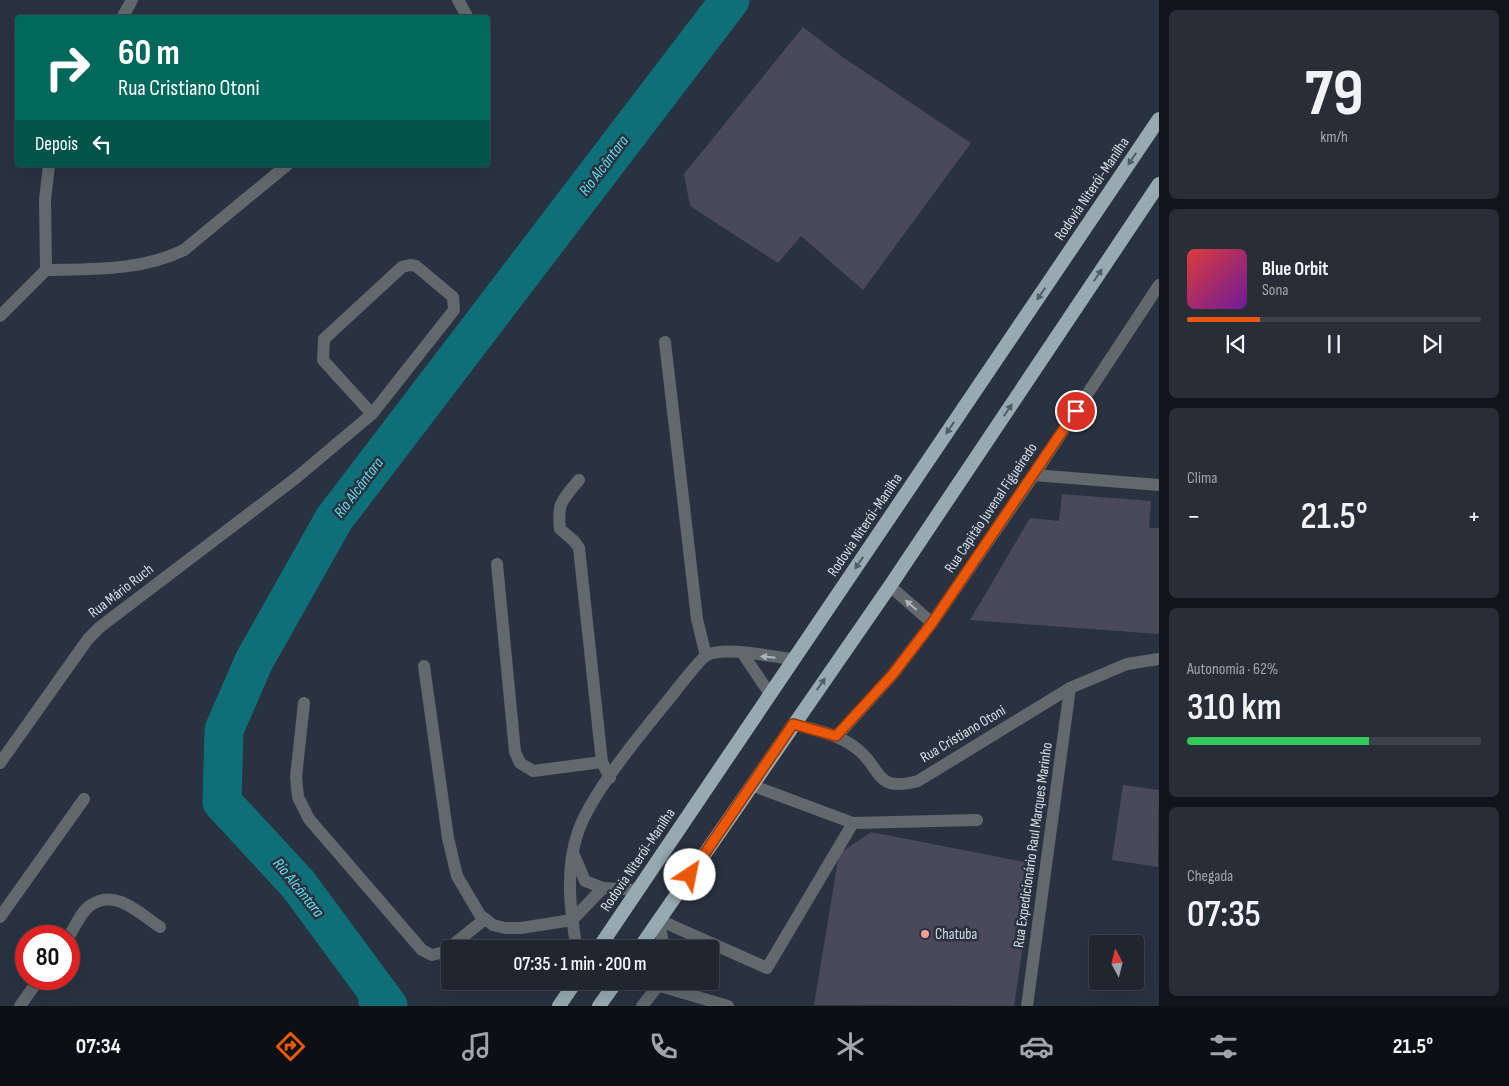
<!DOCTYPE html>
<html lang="pt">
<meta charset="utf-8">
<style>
:root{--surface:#1f2630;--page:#272e38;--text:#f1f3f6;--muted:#a1a5ab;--line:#3c434c;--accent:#ea580c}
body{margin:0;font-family:"Sofia Sans Condensed",sans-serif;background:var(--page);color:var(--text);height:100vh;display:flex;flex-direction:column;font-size:19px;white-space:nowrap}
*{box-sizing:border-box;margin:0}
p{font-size:16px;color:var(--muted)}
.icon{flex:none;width:28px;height:28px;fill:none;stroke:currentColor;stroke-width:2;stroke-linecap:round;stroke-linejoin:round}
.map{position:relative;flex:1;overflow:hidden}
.details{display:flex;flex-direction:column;gap:10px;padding:10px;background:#11151a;width:350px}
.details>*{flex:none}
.top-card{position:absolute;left:15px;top:15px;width:475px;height:152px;border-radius:5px;box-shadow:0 5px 20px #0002,0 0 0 1px var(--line);background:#00695c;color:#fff;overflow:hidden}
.needle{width:32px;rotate:353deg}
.fabs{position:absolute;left:1089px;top:935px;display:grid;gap:10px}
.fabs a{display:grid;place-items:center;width:55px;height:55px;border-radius:5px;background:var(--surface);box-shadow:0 5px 20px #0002,0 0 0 1px var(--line);font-size:25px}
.speed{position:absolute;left:15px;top:925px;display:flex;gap:10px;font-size:25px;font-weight:700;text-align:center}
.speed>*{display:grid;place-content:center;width:65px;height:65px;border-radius:50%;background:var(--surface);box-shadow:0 5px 20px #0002,0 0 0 1px var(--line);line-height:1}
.speed .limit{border:8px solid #d22;background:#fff;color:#111}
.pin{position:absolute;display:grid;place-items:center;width:42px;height:42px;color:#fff;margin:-21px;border:2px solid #fff;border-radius:50%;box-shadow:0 1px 5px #0007}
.me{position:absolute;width:55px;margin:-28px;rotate:34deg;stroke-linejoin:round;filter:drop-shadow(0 0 4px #0008)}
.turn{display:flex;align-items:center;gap:18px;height:105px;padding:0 20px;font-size:22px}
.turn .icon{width:65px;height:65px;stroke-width:2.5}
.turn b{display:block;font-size:35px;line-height:42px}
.then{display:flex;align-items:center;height:48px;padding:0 20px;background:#0003;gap:10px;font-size:19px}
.big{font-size:38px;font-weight:600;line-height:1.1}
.details .tile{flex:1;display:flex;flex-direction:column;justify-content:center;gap:8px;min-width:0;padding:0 18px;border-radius:8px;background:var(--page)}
.details .dial{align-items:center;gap:0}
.dial b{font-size:65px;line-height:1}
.song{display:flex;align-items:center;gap:15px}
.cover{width:60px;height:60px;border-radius:8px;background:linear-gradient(135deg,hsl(0 70% 55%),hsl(280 70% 35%))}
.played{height:5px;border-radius:2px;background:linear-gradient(90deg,var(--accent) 25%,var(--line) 25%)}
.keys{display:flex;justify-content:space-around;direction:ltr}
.heat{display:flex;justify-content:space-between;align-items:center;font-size:28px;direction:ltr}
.charge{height:8px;border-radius:4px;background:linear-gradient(90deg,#34c759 62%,var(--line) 0)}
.trip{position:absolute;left:441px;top:940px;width:278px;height:50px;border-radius:5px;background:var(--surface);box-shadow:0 5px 20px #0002,0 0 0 1px var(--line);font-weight:600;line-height:50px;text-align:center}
.tabs{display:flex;height:80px;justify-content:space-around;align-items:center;background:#0c0f13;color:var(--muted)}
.tabs .icon{width:35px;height:35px}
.tabs .active{color:var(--accent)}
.tabs b{font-size:22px;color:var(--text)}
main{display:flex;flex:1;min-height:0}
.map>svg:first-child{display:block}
</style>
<main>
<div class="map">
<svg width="1159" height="1006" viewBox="0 0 1159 1006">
<rect width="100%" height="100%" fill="#293240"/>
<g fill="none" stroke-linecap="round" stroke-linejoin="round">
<polyline stroke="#0f6f78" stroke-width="6" points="357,966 362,1006"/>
<polyline stroke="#0f6f78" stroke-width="39" points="388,1006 298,884 222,802 224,730 254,661 334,519 730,0"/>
</g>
<g fill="#49495a">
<polygon points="803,27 841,56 971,143 863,290 801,236 778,263 690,206 684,174"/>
<polygon points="1062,494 1151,501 1149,528 1159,528 1159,634 970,620 1030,518 1059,521"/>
<polygon points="1123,785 1159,790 1158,867 1112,860"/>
<polygon points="871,832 1035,864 1014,1006 814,1005 839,854"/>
</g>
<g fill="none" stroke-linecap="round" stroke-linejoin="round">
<g stroke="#61696d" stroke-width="12">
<polyline points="665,342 697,619 706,656"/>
<polyline points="1034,475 1159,485"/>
<polyline points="296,478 372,414 454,310 453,297 416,266 410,265 402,267 324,339 323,360 372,414"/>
<path d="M579 480C562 500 557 503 560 529L574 541 579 548 602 762 610 778"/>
<polyline points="497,564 515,752 520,763 533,771 602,762"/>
<polyline points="743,654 770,694"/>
<polyline points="424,666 448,838 457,876 480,915 493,925 505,928 521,928 572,920 603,888"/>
<polyline points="304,703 296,777 298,797 309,819 422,950 432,955 444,952 485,919"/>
<polyline points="751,785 853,823 977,820"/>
<polyline points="574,855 585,881 603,888 638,890"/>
<polyline points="0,917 84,799"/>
<polyline points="659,920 767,968 853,823"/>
<path d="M577 949C570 912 565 869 578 832 591 794 639 736 665 704 673 695 699 659 707 655 726 646 772 657 793 659"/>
</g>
<g stroke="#61696d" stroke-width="12">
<polyline points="458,0 468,18"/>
<polyline points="122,18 132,0"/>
<path d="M46 270C92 269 141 271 184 250L287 165"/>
<polyline points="46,270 45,200 49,165"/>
<polyline points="0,316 46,270"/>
<polyline points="890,586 932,623"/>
<path d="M793 724C815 730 838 734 856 748 883 768 873 793 918 781L1070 688 1127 664 1159 659"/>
<polyline points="837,736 893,674 932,623 1034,475 1159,285"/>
<polyline points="0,763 88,639 100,627 296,478"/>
<path d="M69 936C75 927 82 910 91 905 116 888 140 914 160 927"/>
<polyline points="643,981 728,1006"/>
<polyline points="20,1006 39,979"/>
<polyline points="1027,1006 1070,688"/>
</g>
<g stroke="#61696d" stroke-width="12">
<polyline points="659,920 664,949"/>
<polyline points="642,1006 658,986 659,981"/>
</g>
<g stroke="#97aab2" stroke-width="14">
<polyline points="598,949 1159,119"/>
<polyline points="639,949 890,586 1159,184"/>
<polyline points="559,1006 576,981"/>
<polyline points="599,1006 617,981"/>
</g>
</g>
<defs><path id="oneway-solid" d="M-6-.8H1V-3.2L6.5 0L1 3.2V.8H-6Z" transform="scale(1.25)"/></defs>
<g fill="#505c68">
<use href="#oneway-solid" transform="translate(1132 159) rotate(124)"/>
<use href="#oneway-solid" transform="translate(1098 275) rotate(-56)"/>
<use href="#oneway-solid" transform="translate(1041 294) rotate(124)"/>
<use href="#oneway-solid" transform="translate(1008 410) rotate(-56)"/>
<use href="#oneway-solid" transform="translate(950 428) rotate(124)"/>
<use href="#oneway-solid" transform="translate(859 563) rotate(124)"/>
<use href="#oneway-solid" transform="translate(821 684) rotate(-55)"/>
</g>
<g fill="#aeb5bc">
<use href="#oneway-solid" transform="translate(911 605) rotate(-139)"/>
<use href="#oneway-solid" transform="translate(768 657) rotate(-174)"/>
</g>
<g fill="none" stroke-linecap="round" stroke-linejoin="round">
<defs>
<polyline id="route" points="690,875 793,724 836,736 893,674 932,623 1076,411"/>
</defs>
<use href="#route" stroke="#983908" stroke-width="12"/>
<use href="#route" stroke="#ea580c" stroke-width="9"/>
</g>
<circle fill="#f59d8f" stroke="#293240" stroke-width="2" cx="925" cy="934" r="5"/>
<g text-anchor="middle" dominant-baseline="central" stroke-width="5" stroke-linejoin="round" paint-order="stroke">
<g font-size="15" fill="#d8dee6" stroke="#293240">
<text transform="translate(1092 189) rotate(-56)">Rodovia Niterói-Manilha</text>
<text transform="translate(991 508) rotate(-56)">Rua Capitão Juvenal Figueiredo</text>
<text transform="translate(865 525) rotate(-56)">Rodovia Niterói-Manilha</text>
<text transform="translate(121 591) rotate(-38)">Rua Mário Ruch</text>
<text transform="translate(963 734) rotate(-31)">Rua Cristiano Otoni</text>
<text transform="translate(1033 845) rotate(-82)">Rua Expedicionário Raul Marques Marinho</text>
<text transform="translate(638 860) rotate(-56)">Rodovia Niterói-Manilha</text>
</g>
<g font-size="15" fill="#d8dee6" stroke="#293240" text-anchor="start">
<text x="935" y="934">Chatuba</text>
</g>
<g font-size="16" font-style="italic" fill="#63dfed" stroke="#293240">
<text transform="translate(604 166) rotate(-53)">Rio Alcântara</text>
<text transform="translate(359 488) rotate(-53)">Rio Alcântara</text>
<text transform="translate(298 888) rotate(51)">Rio Alcântara</text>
</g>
</g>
</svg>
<div class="fabs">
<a><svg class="needle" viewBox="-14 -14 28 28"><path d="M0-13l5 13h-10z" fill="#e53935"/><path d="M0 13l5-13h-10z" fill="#a1a5ab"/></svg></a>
</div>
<div class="speed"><div class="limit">80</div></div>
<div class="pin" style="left:1076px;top:411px;background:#d93025"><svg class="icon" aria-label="arrive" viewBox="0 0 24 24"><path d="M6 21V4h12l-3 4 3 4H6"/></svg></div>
<svg class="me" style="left:690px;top:875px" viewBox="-20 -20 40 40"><circle r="19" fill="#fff"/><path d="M0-13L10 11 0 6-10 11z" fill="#ea580c"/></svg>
<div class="trip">07:35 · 1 min · 200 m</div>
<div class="top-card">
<div class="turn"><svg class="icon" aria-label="right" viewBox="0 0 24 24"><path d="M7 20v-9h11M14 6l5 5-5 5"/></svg><div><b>60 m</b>Rua Cristiano Otoni</div></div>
<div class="then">Depois<svg class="icon" aria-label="left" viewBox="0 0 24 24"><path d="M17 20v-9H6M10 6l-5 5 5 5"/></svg></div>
</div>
</div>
<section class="details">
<div class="tile dial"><b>79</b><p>km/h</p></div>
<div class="tile">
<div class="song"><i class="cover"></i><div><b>Blue Orbit</b><p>Sona</p></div></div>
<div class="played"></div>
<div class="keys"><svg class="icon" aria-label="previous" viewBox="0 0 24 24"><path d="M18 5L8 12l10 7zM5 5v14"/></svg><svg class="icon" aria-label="pause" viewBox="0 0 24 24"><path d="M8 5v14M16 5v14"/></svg><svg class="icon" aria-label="next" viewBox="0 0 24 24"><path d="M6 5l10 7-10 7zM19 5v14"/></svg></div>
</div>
<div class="tile"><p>Clima</p>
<div class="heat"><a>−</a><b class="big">21.5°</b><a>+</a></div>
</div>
<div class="tile"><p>Autonomia · 62%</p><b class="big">310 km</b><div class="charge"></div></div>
<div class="tile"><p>Chegada</p><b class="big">07:35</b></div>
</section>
</main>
<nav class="tabs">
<b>07:34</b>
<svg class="icon active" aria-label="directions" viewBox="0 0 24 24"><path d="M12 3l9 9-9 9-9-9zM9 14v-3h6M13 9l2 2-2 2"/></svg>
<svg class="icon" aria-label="music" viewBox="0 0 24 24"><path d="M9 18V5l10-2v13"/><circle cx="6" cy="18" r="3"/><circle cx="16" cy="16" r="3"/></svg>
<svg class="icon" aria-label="phone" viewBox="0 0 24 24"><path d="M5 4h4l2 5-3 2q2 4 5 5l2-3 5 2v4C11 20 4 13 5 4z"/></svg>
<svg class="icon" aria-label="climate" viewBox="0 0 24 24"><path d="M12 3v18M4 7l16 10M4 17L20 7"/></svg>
<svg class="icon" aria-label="car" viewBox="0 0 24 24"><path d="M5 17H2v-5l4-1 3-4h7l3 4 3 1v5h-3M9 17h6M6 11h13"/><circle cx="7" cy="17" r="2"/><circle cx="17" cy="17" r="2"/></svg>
<svg class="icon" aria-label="filters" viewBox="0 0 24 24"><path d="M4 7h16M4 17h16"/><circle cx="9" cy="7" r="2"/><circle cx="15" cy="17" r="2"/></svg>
<b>21.5°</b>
</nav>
